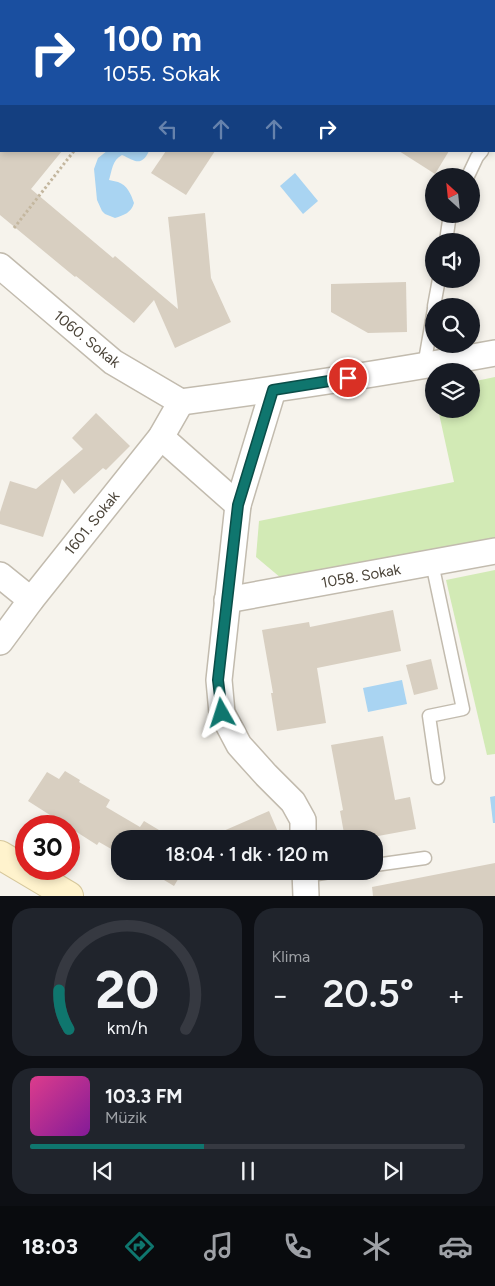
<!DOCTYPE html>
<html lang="tr">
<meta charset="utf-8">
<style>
:root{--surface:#171b24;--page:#20242c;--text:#f1f3f6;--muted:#9ea1a6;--line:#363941;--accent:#0f766e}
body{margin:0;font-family:Figtree,sans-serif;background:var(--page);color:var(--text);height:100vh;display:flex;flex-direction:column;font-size:19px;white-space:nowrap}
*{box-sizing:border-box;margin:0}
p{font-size:16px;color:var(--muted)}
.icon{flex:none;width:28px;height:28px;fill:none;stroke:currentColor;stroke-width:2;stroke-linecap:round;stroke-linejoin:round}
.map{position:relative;height:896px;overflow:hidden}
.panel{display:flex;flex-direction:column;gap:12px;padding:12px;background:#0d0f14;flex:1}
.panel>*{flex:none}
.guide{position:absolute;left:0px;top:0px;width:495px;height:152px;box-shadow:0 2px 8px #0003;background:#1a4fa0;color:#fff;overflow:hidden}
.needle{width:32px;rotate:333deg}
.buttons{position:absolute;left:425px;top:168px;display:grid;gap:10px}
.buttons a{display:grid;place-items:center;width:55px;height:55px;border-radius:50%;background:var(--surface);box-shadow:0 2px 8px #0003;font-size:25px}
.speed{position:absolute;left:15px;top:815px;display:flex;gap:10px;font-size:25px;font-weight:700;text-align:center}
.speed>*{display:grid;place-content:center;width:65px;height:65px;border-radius:50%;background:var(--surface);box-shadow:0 2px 8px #0003;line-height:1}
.speed .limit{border:8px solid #d22;background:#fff;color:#111}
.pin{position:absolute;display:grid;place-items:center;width:42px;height:42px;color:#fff;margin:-21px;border:2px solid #fff;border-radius:50%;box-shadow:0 1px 5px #0007}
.me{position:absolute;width:55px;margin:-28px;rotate:354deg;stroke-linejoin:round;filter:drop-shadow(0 0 4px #0008)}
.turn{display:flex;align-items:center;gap:18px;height:105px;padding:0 20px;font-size:22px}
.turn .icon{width:65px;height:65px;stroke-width:2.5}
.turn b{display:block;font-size:35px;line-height:42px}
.lanes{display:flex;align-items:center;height:48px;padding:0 20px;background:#0003;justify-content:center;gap:25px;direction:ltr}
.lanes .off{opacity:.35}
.big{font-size:38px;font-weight:600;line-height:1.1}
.panel .card{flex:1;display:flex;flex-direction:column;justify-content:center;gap:8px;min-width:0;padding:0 18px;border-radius:20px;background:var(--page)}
.panel .dial{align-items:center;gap:0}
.dial svg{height:130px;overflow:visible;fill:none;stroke:var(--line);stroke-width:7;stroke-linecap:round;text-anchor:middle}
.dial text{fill:var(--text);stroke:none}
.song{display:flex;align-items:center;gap:15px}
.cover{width:60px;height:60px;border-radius:8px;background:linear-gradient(135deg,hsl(330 70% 55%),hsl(290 70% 35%))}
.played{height:5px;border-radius:2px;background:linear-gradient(90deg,var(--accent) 40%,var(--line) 40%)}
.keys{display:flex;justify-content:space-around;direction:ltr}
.heat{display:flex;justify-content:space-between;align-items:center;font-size:28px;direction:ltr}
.panel .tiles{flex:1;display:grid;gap:12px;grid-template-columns:1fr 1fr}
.card:last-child{grid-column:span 2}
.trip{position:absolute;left:111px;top:830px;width:272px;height:50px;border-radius:20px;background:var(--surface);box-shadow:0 2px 8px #0003;font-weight:600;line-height:50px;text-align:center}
.dock{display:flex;height:80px;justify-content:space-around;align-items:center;background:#090b0e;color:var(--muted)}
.dock .icon{width:35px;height:35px}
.dock .current{color:var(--accent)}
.dock b{font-size:22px;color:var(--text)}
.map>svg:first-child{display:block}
</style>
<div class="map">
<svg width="495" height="896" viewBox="0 0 495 896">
<rect width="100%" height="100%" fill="#f6f3ec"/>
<g fill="#d2eab5">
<polygon points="495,377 495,540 281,578 256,557 259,521 454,482 438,409 471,409 471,382"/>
<polygon points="495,570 495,754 487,755 446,580"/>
</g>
<g fill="#a9d4f2">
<path d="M107 151H149C141 168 134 160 122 155 112 160 112 171 109 180 112 181 115 181 118 182 127 185 131 194 134 203 131 213 124 215 115 218L105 214 102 211 97 200 94 169 98 158Z"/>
<polygon points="295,173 318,201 303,214 280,186"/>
<polygon points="402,680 407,704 368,712 363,688"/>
<polygon points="495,796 495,823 493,823 490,797"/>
</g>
<g fill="#d8cfc1">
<polygon points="0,151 62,151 31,189 113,258 115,256 178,309 168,217 205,213 211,278 231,322 175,348 154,300 134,323 76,276 75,277 0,215"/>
<polygon points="166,151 215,151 186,195 151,173"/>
<polygon points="399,151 449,151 435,174"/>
<polygon points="406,282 407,332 368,333 331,312 331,284"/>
<polygon points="96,413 130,446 106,470 103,468 74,494 62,479 43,537 0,524 0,512 10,481 36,489 83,449 72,438"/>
<polygon points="393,610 401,651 317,668 326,723 277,731 271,693 273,693 262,630 309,622 310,627"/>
<polygon points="431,659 438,689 414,695 406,665"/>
<polygon points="383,736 395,800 410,797 416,829 362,839 345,839 340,811 343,810 331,745"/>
<polygon points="65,771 80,780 79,782 110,800 106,807 140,827 144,821 174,839 120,839 120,854 99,842 97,845 28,801 47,772 59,779"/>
<polygon points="269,811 281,839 205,839"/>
<polygon points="495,863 495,896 373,896 372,887"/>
<polygon points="149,871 183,871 174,886"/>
</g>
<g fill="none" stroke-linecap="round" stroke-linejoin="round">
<defs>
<g id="lane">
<polyline points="494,139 495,137"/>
<polyline points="468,176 477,157 482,151"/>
<polyline points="446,241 450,214"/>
<polyline points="434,306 439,279"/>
<polyline points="424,366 434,309"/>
<polyline points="432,563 463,709 429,716 438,778"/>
<polyline points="375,865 425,858"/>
<polyline points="305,876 336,871"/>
</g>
<g id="street">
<polyline points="0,266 113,362 181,402"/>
<polyline points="273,390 238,505 219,680 222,713 239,745 266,775 293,802 303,820 303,839"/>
<path d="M181 402C286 388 391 372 495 353"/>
<polyline points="161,437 238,505"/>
<polyline points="0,575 31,600"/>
<polyline points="227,600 495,551"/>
<polyline points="0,642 31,600 161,437 181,402"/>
<polyline points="305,871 306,896"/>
</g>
<polyline id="secondary" points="0,855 69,896"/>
</defs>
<use href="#lane" stroke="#c2bbae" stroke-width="15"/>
<use href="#street" stroke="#c2bbae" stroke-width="28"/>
<use href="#secondary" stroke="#d6c79b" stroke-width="30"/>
<g stroke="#c4b79f" stroke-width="3" stroke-dasharray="2.5 2.5" stroke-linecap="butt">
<polyline points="487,0 488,1"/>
<polyline points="192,1 193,0"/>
<polyline points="494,6 495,7"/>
<polyline points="14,228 74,151"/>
</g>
<use href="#lane" stroke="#fff" stroke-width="12"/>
<use href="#street" stroke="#fff" stroke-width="25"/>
<use href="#secondary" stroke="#fff3cd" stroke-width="28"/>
</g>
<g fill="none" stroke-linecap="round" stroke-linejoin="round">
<defs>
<polyline id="route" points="222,713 218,680 238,505 273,390 348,378"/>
</defs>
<use href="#route" stroke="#0a4d48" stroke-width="12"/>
<use href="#route" stroke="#0f766e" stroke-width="9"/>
</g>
<g text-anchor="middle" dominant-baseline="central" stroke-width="4" stroke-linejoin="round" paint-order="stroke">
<g font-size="15" fill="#4b4439" stroke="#fff">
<text transform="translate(87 339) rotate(39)">1060. Sokak</text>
<text transform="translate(92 523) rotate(-51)">1601. Sokak</text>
<text transform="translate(361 576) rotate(-10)">1058. Sokak</text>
</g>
</g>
</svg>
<div class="buttons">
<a><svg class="needle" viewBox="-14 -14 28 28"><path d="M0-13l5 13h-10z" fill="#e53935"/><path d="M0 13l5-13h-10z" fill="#9ea1a6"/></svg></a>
<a><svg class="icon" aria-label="sound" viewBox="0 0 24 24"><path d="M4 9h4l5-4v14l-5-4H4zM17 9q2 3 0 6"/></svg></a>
<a><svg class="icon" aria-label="search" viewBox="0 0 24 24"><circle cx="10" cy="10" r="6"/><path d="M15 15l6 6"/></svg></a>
<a><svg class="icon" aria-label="layers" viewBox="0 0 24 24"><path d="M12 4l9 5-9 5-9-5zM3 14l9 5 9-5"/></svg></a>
</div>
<div class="speed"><div class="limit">30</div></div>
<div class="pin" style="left:348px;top:378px;background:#d93025"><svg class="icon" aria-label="arrive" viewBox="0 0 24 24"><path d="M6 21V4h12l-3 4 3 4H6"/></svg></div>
<svg class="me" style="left:222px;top:713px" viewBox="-20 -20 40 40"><path d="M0-17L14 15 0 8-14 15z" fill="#0f766e" stroke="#fff" stroke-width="4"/></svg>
<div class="trip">18:04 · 1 dk · 120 m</div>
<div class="guide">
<div class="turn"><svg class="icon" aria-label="right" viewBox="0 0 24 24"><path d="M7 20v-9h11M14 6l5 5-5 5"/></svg><div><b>100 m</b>1055. Sokak</div></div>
<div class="lanes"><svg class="icon off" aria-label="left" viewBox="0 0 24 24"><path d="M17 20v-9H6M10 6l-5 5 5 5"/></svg><svg class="icon off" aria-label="ahead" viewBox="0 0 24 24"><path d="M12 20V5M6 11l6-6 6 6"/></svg><svg class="icon off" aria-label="ahead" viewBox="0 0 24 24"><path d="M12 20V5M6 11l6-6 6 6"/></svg><svg class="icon" aria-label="right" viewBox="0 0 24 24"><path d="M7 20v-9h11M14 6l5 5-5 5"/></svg></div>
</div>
</div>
<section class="panel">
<div class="tiles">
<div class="card dial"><svg viewBox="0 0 100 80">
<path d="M14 69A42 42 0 1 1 86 69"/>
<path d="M14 69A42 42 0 0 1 8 45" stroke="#0f766e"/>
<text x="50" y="56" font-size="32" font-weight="700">20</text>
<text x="50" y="72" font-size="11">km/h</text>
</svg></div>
<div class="card"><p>Klima</p>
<div class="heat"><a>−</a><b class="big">20.5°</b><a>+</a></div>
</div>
<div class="card">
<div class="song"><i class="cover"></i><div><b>103.3 FM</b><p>Müzik</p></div></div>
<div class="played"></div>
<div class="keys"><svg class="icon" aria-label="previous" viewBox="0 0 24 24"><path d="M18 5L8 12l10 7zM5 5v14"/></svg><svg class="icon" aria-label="pause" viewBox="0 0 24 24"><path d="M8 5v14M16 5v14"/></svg><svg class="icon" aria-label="next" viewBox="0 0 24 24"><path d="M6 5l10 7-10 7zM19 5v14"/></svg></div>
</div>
</div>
</section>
<nav class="dock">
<b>18:03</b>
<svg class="icon current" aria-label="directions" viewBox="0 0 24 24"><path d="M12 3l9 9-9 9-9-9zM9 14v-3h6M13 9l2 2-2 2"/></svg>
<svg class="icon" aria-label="music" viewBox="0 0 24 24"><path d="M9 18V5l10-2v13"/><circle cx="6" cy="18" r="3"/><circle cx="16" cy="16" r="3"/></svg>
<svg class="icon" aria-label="phone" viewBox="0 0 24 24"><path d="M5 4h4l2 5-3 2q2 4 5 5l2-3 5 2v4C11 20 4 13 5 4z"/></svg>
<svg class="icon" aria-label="climate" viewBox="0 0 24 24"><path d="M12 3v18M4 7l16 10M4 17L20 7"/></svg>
<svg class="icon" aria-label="car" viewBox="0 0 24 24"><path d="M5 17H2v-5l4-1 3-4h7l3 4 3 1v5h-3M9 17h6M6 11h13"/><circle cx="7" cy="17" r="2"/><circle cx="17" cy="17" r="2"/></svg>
</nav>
